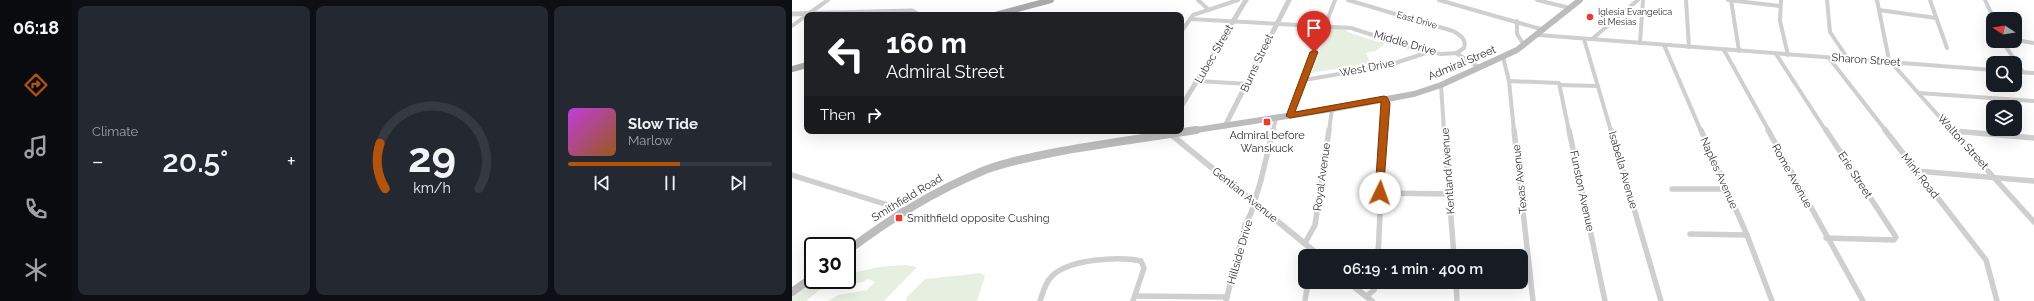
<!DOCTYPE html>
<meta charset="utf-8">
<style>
:root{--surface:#171b24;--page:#242831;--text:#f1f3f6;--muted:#9ea1a6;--line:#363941;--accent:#b45309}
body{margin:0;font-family:Raleway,sans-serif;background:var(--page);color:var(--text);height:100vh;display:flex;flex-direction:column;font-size:15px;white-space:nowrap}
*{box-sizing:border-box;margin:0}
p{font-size:13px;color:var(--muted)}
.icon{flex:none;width:22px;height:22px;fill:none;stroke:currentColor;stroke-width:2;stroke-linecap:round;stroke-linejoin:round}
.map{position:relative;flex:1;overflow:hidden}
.details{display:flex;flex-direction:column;gap:6px;padding:6px;background:#0d0f14;width:720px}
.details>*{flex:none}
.top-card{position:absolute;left:12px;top:12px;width:380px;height:122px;border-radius:8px;box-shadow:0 4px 16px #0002;background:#202124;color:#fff;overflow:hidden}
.needle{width:26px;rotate:282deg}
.fabs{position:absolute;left:1194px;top:12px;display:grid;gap:8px}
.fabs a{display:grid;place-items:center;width:36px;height:36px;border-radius:8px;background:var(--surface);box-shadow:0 4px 16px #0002;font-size:20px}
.speed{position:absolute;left:12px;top:237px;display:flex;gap:8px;font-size:20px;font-weight:700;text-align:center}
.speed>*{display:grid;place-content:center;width:52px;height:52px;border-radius:50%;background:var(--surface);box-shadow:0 4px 16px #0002;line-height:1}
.speed .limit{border:2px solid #111;border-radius:6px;background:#fff;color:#111}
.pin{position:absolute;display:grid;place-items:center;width:34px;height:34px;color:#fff;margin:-41px -17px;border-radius:50% 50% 50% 0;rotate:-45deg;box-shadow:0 0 4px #0007}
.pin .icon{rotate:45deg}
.me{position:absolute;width:44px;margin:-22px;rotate:3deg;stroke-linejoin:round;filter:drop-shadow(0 0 3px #0008)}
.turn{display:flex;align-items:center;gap:14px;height:84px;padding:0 16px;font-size:18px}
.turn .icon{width:52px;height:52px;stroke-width:2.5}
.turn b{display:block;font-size:28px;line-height:34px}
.then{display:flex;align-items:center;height:38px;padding:0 16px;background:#0003;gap:8px;font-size:15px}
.big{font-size:30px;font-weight:600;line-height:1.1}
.details .tile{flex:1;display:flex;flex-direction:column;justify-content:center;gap:6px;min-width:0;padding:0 14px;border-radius:8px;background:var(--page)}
.details .dial{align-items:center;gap:0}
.dial svg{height:104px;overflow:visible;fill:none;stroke:var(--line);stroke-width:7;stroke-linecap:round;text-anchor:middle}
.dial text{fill:var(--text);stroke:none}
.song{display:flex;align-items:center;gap:12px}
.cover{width:48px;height:48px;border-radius:6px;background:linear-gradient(135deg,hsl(290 70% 55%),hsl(30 70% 35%))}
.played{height:4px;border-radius:2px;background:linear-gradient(90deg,var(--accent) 55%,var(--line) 55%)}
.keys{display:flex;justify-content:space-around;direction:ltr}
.heat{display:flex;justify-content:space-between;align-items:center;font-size:22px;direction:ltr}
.details .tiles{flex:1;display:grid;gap:6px;grid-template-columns:repeat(3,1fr)}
.trip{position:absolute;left:506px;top:249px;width:230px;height:40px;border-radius:8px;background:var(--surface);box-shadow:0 4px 16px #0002;font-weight:600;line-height:40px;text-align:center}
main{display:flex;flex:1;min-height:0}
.menu{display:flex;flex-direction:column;width:72px;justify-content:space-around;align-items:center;background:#090b0e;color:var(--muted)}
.menu .icon{width:28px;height:28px}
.menu .selected{color:var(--accent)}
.menu b{font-size:18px;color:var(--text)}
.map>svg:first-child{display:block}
</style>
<main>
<nav class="menu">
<b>06:18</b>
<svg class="icon selected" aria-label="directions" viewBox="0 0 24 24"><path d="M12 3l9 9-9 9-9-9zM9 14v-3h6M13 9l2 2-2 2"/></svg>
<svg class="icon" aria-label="music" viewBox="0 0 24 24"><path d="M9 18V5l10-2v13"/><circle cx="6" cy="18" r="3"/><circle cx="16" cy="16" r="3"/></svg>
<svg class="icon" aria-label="phone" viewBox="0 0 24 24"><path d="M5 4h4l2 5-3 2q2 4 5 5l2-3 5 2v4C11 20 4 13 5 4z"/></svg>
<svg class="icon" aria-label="climate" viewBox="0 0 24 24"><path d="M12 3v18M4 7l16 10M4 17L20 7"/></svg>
</nav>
<section class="details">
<div class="tiles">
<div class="tile"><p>Climate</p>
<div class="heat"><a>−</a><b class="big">20.5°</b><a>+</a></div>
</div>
<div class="tile dial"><svg viewBox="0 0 100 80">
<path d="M14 69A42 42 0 1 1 86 69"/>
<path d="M14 69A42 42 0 0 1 10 34" stroke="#b45309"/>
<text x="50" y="56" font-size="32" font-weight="700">29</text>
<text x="50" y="72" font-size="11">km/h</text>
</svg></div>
<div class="tile">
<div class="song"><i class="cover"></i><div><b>Slow Tide</b><p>Marlow</p></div></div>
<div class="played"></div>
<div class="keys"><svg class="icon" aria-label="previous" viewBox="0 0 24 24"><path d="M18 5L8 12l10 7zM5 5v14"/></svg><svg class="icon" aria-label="pause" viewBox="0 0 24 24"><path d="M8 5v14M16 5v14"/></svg><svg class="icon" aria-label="next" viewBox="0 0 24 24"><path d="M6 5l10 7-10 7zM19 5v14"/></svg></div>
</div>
</div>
</section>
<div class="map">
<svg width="1242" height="301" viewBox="0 0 1242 301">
<rect width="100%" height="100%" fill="#fff"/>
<g fill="#e6efe0">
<polygon points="537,28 552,29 558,33 586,42 595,42 584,51 574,53 578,63 519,73"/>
<polygon points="113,265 125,267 92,301 36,301 46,295 75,290 83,282 76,279 71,282 38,287 27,290 14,301 0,301 0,291 21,280 55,280 55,274 88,267"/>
<polygon points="189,273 193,276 185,301 114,301 115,297 133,279"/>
</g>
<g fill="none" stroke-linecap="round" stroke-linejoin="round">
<g stroke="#cfcfcf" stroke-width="4">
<polyline points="406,0 417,10"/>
<polyline points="647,0 752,30"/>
<polyline points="745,0 778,8"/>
<polyline points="894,0 897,47"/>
<polyline points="936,0 988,6"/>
<polyline points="939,0 947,51"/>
<polyline points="989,0 988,21 996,55"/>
<polyline points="1035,0 1038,32 1056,59"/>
<polyline points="1085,0 1097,60 1160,131"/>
<polyline points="1138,0 1155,48"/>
<polyline points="1193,0 1202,19"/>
<polyline points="1087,10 1144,18"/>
<polyline points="16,14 36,0"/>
<path d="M398 19 559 28 624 49 649 54 665 53 672 48C675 39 668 35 661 31L556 0"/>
<polyline points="725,21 725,34 732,45"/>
<polyline points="0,26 15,15"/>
<polyline points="389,32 401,15 446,0"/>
<polyline points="746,35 1201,70"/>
<polyline points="792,39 819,131"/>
<polyline points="800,39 846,0"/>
<polyline points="1223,40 1242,43"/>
<polyline points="1215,41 1212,44 1231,72"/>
<polyline points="848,43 851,0"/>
<polyline points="872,45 909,131"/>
<polyline points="932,50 977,131"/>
<polyline points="664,53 688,68"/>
<polyline points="984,54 1034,131"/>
<polyline points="711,57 717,81 722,131"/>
<polyline points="1037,58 1094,131"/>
<polyline points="1223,72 1242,73"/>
<polyline points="512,80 594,66 637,52"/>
<polyline points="406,81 456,84"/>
<polyline points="717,81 767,83 777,131"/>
<polyline points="649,85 652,131"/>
<polyline points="768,85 806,86"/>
<polyline points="1127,93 1242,101"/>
<polyline points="498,116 543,0"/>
<polyline points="481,131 484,118"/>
<polyline points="537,131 540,109"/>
<polyline points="592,131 592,99"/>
</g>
<g stroke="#cfcfcf" stroke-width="5.5">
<polyline points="652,130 662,256"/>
<polyline points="722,130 741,301"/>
<polyline points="777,130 813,301"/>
<polyline points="819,130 869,301"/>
<polyline points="909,130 955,235 980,301"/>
<polyline points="976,130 1071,301"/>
<polyline points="1034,130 1104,237 1102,240 1034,238"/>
<polyline points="1093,130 1194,260 1205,301"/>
<polyline points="1159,130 1242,222"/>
<polyline points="1162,131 1242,138"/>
<polyline points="1125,171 1242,181"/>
<polyline points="0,175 112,210"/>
<polyline points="880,189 934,189"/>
<polyline points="588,193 658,194"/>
<polyline points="898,234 955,235"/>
<polyline points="513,243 523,225 537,130"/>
<polyline points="586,256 592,130"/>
<polyline points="664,282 665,301"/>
<polyline points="343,296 435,297"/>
<polyline points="575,296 582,290 584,282"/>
<path d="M248 301C251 292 253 283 260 276 277 259 327 256 349 261L352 268 341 301"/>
<polyline points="434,301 453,225 459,213 469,180 481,130"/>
<polyline points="513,301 516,282"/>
</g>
<g stroke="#cfcfcf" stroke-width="5">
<polyline points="0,14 120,11 127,15"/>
<polyline points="389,107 454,0"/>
<polyline points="433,126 497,0"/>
</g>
<g stroke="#cfcfcf" stroke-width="6">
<polyline points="376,132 528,256"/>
<polyline points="556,282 580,301"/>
</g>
<polyline stroke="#bcbcbc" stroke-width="6" points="398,131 540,109 622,94 649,85 725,50 788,0"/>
<g stroke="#bcbcbc" stroke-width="8">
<path d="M55 251C101 217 140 192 193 170 218 161 244 156 270 151 314 143 359 137 404 130"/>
<polyline points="0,292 21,277"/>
</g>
<g stroke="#aaa" stroke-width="6">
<polyline points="203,15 259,0"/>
<polyline points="0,69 15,65"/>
</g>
</g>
<polygon fill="#b45309" stroke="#753606" points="522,50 526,52 503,112 592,96 595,97 598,103 591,196 588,197 583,193 589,102 498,118 494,116 518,52"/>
<g fill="#f0392d" stroke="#fff" stroke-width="1.5">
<circle cx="798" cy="17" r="4"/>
<rect x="471" y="118" width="8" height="8" rx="2"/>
<rect x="103" y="214" width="8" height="8" rx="2"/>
</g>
<g text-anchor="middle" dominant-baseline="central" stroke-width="4" stroke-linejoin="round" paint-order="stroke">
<g font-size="9" fill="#323232" stroke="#fff" text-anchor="start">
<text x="806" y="12">Iglesia Evangelica<tspan x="806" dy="10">el Mesias</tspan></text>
</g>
<g font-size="9" fill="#323232" stroke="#fff">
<text transform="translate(625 20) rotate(16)">East Drive</text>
</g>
<g font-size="11" fill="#323232" stroke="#fff">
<text transform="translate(613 43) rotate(16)">Middle Drive</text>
<text transform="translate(422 54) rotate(-60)">Lubec Street</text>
<text transform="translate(1074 60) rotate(4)">Sharon Street</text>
<text transform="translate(465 63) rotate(-65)">Burns Street</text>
<text transform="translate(670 63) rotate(-23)">Admiral Street</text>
<text transform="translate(575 68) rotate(-11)">West Drive</text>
<text transform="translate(1171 142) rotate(48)">Walton Street</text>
<text transform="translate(831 170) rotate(74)">Isabella Avenue</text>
<text transform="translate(656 171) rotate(-94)">Kentland Avenue</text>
<text transform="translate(927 173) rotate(66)">Naples Avenue</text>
<text transform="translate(1063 175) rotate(57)">Erie Street</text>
<text transform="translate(1000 176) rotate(61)">Rome Avenue</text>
<text transform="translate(1128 176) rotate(52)">Mink Road</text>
<text transform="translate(530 177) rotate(-82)">Royal Avenue</text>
<text transform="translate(728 179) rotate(-96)">Texas Avenue</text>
<text transform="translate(790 191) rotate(78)">Funston Avenue</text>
<text transform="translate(453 195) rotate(39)">Gentian Avenue</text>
<text transform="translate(115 198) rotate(-31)">Smithfield Road</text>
<text transform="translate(448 252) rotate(-74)">Hillside Drive</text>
</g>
<g font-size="11" fill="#323232" stroke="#fff">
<text x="475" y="135">Admiral before<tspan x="475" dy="13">Wanskuck</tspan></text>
<text x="115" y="218" text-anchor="start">Smithfield opposite Cushing</text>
</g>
</g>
</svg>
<div class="fabs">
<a><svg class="needle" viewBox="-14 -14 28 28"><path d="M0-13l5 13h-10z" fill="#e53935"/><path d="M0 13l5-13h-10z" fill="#9ea1a6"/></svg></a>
<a><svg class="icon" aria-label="search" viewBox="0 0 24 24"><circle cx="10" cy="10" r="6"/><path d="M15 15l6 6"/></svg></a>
<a><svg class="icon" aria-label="layers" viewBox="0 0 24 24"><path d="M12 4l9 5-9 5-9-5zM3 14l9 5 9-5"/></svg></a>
</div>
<div class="speed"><div class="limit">30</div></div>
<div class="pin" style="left:522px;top:52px;background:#d93025"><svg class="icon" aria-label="arrive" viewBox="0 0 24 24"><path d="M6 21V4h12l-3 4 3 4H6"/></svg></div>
<svg class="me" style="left:588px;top:193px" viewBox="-20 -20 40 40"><circle r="19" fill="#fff"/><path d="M0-13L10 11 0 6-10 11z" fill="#b45309"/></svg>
<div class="trip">06:19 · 1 min · 400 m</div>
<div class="top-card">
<div class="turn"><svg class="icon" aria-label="left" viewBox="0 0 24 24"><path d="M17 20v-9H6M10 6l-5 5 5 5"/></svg><div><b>160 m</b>Admiral Street</div></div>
<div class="then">Then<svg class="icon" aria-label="right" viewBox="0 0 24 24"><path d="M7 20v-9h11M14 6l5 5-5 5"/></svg></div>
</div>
</div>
</main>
